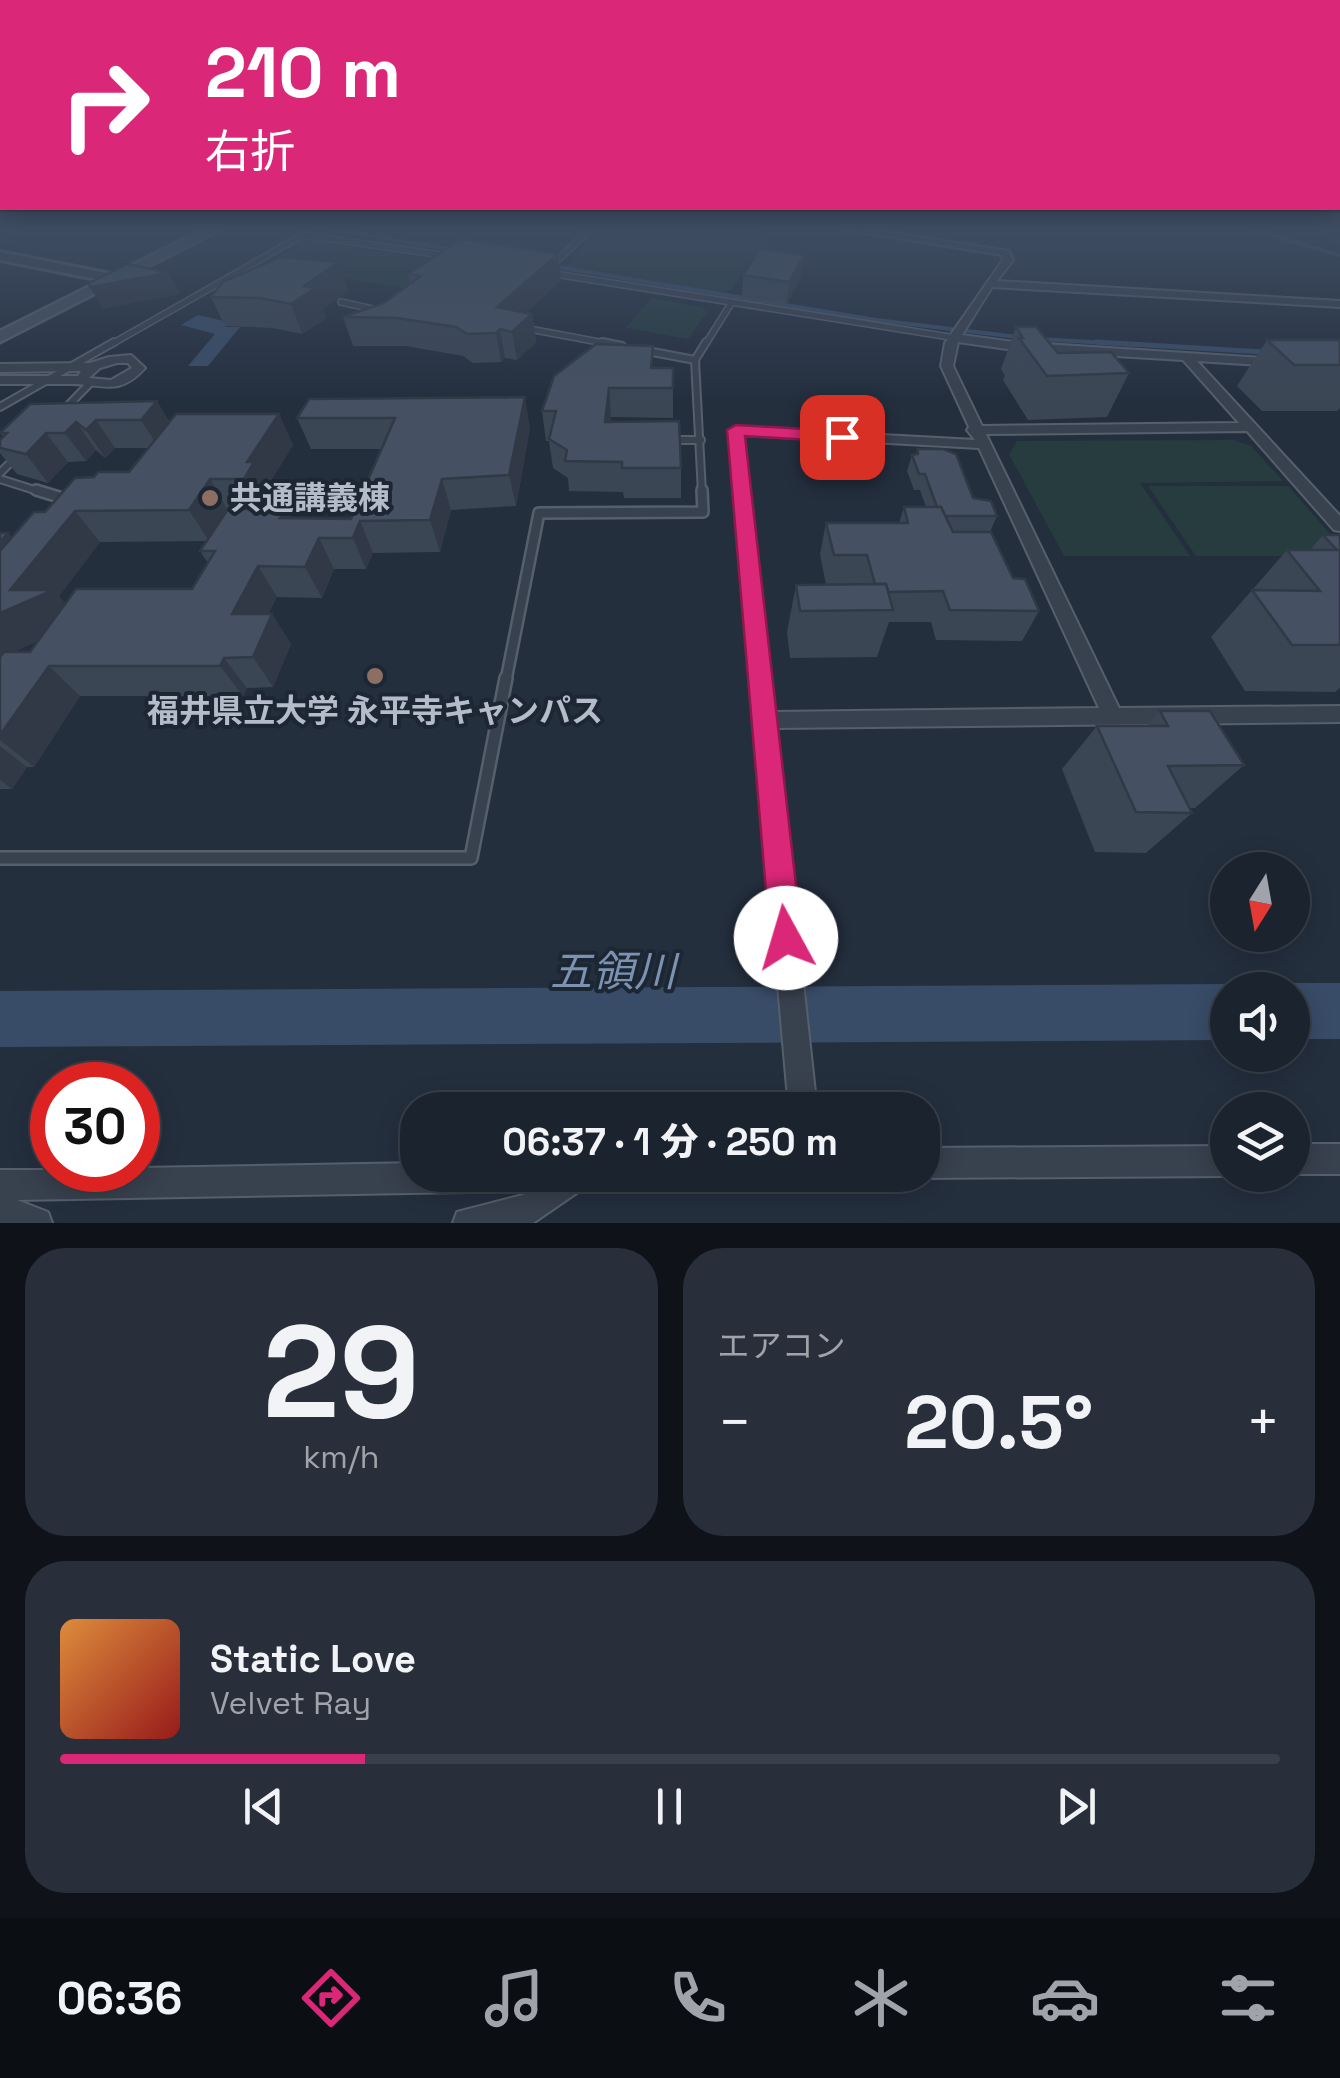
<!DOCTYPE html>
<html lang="ja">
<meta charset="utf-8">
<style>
:root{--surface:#1b232e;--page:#282f3a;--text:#f1f3f6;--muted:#a0a4aa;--line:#39404a;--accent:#db2777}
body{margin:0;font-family:"Space Grotesk","Noto Sans JP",sans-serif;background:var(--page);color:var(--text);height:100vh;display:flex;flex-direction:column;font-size:38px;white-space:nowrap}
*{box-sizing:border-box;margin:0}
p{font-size:32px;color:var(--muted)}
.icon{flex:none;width:55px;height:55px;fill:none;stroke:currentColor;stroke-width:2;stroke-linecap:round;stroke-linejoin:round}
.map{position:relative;height:1223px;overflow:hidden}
.side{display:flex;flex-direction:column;gap:25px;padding:25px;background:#0f1319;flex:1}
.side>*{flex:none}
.banner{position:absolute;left:0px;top:0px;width:1340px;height:210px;box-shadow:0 5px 25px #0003,0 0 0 2px var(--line);background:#db2777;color:#fff;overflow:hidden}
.needle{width:65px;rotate:191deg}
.controls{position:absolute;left:1210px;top:852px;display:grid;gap:20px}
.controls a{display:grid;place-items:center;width:100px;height:100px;border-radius:50%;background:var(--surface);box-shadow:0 5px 25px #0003,0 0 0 2px var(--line);font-size:50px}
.speed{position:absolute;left:30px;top:1062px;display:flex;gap:20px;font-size:50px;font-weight:700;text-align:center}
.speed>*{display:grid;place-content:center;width:130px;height:130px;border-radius:50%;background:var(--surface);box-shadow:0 5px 25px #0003,0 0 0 2px var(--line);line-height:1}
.speed .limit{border:15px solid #d22;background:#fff;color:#111}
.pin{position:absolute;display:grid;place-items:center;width:85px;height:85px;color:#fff;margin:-42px;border-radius:20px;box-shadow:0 5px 15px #0006}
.me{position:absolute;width:110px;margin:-55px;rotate:354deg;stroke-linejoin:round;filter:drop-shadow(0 0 8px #0008)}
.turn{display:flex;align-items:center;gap:35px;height:210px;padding:0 40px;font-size:45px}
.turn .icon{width:130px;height:130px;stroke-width:2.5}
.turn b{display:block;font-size:70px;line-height:85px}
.big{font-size:75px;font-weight:800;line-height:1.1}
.side .card{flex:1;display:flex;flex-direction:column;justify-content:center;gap:15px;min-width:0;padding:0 35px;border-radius:40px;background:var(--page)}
.side .dial{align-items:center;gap:0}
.dial b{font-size:130px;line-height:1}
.song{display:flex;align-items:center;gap:30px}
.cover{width:120px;height:120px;border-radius:15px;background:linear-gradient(135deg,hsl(30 70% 55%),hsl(0 70% 35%))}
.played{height:10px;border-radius:5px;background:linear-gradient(90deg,var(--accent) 25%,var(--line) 25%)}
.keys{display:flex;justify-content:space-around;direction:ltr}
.heat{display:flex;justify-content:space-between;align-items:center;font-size:55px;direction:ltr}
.side .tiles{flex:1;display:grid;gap:25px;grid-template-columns:1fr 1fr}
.card:last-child{grid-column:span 2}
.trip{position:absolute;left:400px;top:1092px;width:540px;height:100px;border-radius:40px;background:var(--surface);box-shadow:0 5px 25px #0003,0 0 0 2px var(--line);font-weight:800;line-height:100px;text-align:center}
.dock{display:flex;height:160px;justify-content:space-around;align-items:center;background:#0b0e12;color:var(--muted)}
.dock .icon{width:70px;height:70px}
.dock .active{color:var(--accent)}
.dock b{font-size:45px;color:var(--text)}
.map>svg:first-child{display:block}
</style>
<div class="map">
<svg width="1340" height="1223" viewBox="0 0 1340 1223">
<rect width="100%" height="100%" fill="#242f3e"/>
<g fill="#263c3f">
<polygon points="607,227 756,227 771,230 731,290 718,293 564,267"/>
<polygon points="307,240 441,262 405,289 265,264"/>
<polygon points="651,298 702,307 707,312 688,339 626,328"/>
<polygon points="1234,440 1251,446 1283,481 1140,483 1190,556 1064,556 1009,454 1017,441"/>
<polygon points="1148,486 1288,486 1340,545 1340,556 1196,556"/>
</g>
<polygon fill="#394c67" points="198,315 228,322 225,327 240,327 208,366 188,366 215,334 181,325"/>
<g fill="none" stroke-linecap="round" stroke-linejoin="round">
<g stroke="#394c67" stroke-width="4">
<polyline points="318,227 455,250"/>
<polyline points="1243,227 1340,255"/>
<polyline points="551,266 876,320 1018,337"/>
<polyline points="1040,339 1139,345"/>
</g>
<polyline stroke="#394c67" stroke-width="5" points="1096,342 1263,352"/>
<g fill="#394c67" fill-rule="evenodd">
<polygon points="1292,983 1340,983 1340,1039 1292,1039 1292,990 1275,990"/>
<polygon points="1228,984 1243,990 1228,990 1228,1040 0,1047 0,991"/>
</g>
<defs>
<g id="service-far3">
<polyline points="550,267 593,227"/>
<polyline points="549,273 956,338"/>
<polyline points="341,302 377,310"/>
<polyline points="524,328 615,345"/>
<polyline points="110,345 303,235 449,256"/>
<polyline points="705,345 732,302"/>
</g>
<g id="service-far2">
<polyline points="602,342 622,346"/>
<polyline points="642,350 695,360"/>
<polyline points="0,407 114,342"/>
<polyline points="63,411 89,384"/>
<polyline points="669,440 701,440"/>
<polyline points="0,473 16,457"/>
<polyline points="0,479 44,493"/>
<polyline points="702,493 695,360 706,342"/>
</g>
<g id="service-far1">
<polyline points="36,490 59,497 60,508"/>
<polyline points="506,680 539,513 703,512 702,490"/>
</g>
<polyline id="service" points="0,858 471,858 506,678"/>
<g id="minor">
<path d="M828 227H854L1009 251 1013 260 997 281 1340 301V307L992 287 962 335 1014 342 1278 359 1280 362 1274 366 1197 361 1340 516V531L1334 530 1247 431 986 434 1119 708 1340 706V722L775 728 817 1110H789L729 431 736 427 975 440 967 430 969 427 941 366 945 343 1003 260 1002 255ZM958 342 1014 350 1183 360 1239 423 982 426 953 366ZM743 435 979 448 1099 708 774 712Z"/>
<path d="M131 355 145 368C119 397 103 384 72 384 48 384 24 384 0 384V376H78L81 371 0 372V364L90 363 109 357ZM117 363H128L132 368 111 380 89 378 100 368Z"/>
<rect x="1292" y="1144" width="48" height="30"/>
<polygon points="1228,1146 1228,1176 922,1178 915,1175 922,1175 922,1148"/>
<polygon points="418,1163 418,1175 615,1175 610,1185 600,1190 581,1190 533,1223 453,1223 457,1212 523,1195 529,1191 17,1200 48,1212 52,1223 0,1223 0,1170 138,1170 138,1168"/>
</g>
<polygon id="tertiary" points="0,252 116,275 123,279 116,283 0,260"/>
<polygon id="secondary" points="208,227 225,227 0,342 0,331"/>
</defs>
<use href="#service-far3" stroke="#565f6c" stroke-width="8"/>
<use href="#service-far2" stroke="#565f6c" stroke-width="10"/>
<use href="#service-far1" stroke="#565f6c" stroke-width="14"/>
<use href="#service" stroke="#565f6c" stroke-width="16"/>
<use href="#minor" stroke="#565f6c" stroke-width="4"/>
<use href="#tertiary" stroke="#565f6c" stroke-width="6"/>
<use href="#secondary" stroke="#565f6c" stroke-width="5"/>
<use href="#service-far3" stroke="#38414e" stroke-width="5"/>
<use href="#service-far2" stroke="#38414e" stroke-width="6"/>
<use href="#service-far1" stroke="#38414e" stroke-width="9"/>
<use href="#service" stroke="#38414e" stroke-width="11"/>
<use href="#minor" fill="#38414e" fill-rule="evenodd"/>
<use href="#tertiary" fill="#38414e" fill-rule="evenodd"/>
<use href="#secondary" fill="#465061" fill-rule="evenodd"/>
</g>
<g fill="#3b4654" fill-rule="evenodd">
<polygon points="339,262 348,291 323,309 326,318 302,334 273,328 225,326 211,297"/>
<polygon points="408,274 561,280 526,313 532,314 536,342 517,360 505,358 501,362 473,363 463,356 406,346 353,346 343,317 384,303 410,284"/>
<polygon points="743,275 801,276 787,304 742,297"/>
<polygon points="1016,327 1058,353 1129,373 1107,417 1028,420 1003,380 1005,376 1001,369"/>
<polygon points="1267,340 1340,340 1340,408 1337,411 1262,411 1237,386"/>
<polygon points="653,368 673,368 673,418 611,417 611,422 681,468 681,498 624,498 623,492 569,491 568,478 553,468 549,441 546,441 542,411"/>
<path d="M309 399 530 428 516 506 451 510 440 552 373 553 366 569H334L322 598 277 597 268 614H272L291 644 273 687 247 688 243 696H80L34 767H27L12 789H0V533L12 537 94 477 129 472 148 448H115L105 458 96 450 86 461 68 462 48 483 17 474 0 453V440L3 437 0 433 30 404 170 422 279 414 293 445 267 487 270 493 261 509H287L291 518 351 519 382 449H311L297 418ZM206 541 200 551 208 563 192 589 65 604 59 596 100 542ZM38 641 30 652 16 651Z"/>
<polygon points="918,449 973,498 997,516 990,532 1013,578 1039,611 1022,641 936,640 931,622 889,622 877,657 790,658 787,632 796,585 826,585 820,554 826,523 899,523 904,507 926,507 920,490 914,490 907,471 912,455 916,454"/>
<polygon points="1323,535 1340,535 1340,688 1335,692 1245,691 1211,637 1287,550 1310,550"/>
<polygon points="1160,711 1244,765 1195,808 1189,808 1192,813 1146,853 1095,852 1062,769 1097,726 1147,726"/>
</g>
<g fill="#303945">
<polygon points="558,254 561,280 507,331 497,307"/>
<polygon points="804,255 801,276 787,304 789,282"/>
<polygon points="339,262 348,291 323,309 326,318 302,334 291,304 304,286"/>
<polygon points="169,273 180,294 103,309 90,287"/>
<polygon points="532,314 536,342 517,360 512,332"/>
<polygon points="500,329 505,358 501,362 496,333"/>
<polygon points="609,388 611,417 607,452 605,422"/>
<polygon points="525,397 530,428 516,506 509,475"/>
<polygon points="157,401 174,429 159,448 141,420"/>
<polygon points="279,414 293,445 267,487 270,493 260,510 244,479 247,462"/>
<polygon points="96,420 115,448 105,458 86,430"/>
<polygon points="76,422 96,450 86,461 65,433"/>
<polygon points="46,433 68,462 48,483 26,454"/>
<polygon points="210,479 228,511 209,541 189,510"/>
<polygon points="442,479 451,510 440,552 430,520"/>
<polygon points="287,509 303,541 280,518"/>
<polygon points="75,511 100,542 59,596 81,621 16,651 0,673 0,613 10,590"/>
<polygon points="360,521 373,553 366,569 353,538"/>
<polygon points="8,533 16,541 0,559 0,542"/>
<polygon points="319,538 334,569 322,598 305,567"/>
<polygon points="258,566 277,597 252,644 232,614"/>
<polygon points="272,614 291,644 273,687 253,657"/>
<polygon points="224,658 247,688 243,696 220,666"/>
<polygon points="49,666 80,696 34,767 0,740 0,735"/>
<polygon points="0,746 27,767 12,789 0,780"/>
</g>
<g fill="#455162" stroke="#303945" stroke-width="2.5">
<polygon points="462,239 558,254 497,307 532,314 512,332 500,329 496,333 467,334 456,327 397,318 343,317 384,303 421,276 408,274"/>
<polygon points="760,249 804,255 789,282 743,275"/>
<polygon points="280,257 339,262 304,286 316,288 291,304 260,298 211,297 223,282"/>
<polygon points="128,264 169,273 90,287 89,283"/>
<polygon points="1016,327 1036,327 1058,353 1111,352 1129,373 1047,376 1019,338 1023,338"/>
<polygon points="1267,340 1340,340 1340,365 1294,365"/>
<polygon points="596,344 653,346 651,368 673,368 673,388 609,388 605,422 679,421 681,468 622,468 622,462 565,461 567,450 549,439 556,411 542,411 554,376"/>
<polygon points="525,397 509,475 442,479 430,520 360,521 353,538 319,538 305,567 258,566 232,614 272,614 253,657 224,658 220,666 49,666 0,735 0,657 4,652 30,652 76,589 192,589 215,551 200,551 228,509 287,509 280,518 351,519 395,418 297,418 309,399"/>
<polygon points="157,401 141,420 96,420 86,430 76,422 65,433 46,433 26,454 0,448 0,440 7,433 0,433 30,404"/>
<polygon points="176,414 279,414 247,462 254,462 244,479 210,479 189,510 75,511 10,590 53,590 0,613 0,551 34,512 45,512 75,478 94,477 98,472 129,472"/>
<polygon points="918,449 943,449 956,454 973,498 991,501 997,516 945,516 941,507 937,507 925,474 919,474 912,455 918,454"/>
<polygon points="904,507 941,507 953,532 991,532 1013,578 1025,579 1039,611 950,610 943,591 888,592 886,584 875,584 867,555 834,555 826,523 908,523"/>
<polygon points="0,533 8,533 0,542"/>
<polygon points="1323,535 1340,535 1340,645 1292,645 1252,590 1320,591 1287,550 1337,550"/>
<polygon points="886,584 893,610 800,611 796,585"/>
<polygon points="1160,711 1210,711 1244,765 1168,766 1192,813 1136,812 1097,726 1168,726"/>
</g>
<linearGradient id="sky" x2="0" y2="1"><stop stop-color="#141a22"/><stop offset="0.57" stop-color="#3f4d63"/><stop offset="1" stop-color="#3f4d63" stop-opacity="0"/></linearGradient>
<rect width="1340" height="399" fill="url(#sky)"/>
<polygon fill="#db2777" stroke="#8e194d" stroke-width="2.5" points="736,425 842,431 851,437 842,442 745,436 802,938 797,949 786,954 775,949 770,938 727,430"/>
<g fill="#8d6e63" stroke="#1d2633" stroke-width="4">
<circle cx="210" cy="498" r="10"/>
<circle cx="375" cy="676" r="10"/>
</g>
<g text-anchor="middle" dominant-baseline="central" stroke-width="8" stroke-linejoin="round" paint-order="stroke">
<g font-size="32" font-weight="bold" fill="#b4bcc9" stroke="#1d2633" text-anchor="start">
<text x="230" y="498">共通講義棟</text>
<text x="375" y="711" text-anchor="middle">福井県立大学 永平寺キャンパス</text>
</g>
<g font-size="42" font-style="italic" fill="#7c92b1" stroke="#1d2633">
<text x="613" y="971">五領川</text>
</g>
</g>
</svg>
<div class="controls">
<a><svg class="needle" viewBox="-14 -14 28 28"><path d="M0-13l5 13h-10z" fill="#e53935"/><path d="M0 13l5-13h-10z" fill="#a0a4aa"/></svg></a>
<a><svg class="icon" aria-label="sound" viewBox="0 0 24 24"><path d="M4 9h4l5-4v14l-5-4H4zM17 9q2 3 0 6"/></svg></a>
<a><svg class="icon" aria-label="layers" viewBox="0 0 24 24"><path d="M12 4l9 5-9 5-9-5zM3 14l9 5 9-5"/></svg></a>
</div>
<div class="speed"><div class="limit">30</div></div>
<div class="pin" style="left:842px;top:437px;background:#d93025"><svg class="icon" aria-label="arrive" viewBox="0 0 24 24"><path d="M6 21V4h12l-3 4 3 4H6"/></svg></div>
<svg class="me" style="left:786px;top:938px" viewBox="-20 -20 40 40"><circle r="19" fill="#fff"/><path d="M0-13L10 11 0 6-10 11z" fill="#db2777"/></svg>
<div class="trip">06:37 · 1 分 · 250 m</div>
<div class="banner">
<div class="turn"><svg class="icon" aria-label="right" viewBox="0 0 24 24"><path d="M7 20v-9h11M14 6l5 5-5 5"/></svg><div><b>210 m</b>右折</div></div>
</div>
</div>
<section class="side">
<div class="tiles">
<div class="card dial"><b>29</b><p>km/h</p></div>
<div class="card"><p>エアコン</p>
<div class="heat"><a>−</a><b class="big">20.5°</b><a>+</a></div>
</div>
<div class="card">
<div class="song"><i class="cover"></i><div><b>Static Love</b><p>Velvet Ray</p></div></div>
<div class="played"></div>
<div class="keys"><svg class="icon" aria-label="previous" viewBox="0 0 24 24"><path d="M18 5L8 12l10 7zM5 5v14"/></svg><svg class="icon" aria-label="pause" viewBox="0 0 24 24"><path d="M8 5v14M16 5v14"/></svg><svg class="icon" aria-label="next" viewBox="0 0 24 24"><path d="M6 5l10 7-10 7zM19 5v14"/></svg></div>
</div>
</div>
</section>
<nav class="dock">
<b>06:36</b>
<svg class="icon active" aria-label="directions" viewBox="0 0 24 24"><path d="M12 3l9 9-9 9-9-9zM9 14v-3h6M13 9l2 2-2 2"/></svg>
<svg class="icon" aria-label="music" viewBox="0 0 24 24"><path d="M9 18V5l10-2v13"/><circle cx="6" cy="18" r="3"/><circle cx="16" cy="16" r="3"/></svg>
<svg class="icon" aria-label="phone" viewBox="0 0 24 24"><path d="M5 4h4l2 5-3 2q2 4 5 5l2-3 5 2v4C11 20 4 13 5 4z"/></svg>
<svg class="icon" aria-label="climate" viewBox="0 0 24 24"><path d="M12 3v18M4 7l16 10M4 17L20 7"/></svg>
<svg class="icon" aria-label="car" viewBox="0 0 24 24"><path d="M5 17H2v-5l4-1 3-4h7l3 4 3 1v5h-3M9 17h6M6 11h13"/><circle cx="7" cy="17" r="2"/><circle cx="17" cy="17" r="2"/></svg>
<svg class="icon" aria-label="filters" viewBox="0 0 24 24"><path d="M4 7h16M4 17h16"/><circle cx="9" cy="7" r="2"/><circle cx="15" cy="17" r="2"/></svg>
</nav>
